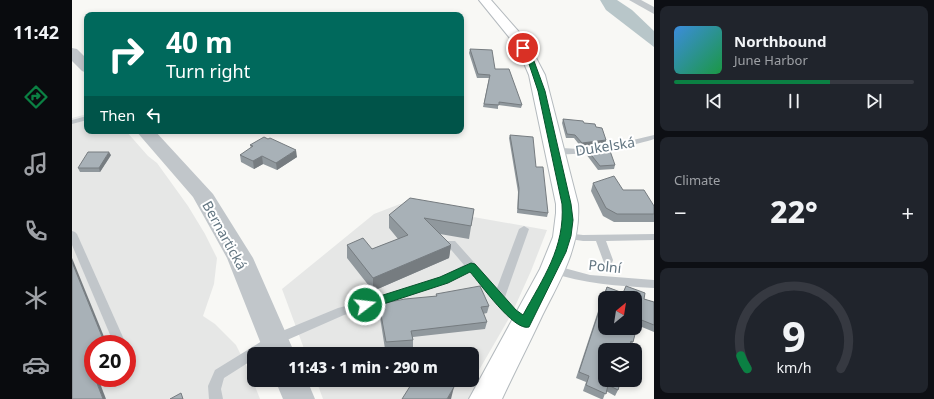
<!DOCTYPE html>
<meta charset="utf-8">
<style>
:root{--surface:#171b24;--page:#20242c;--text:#f1f3f6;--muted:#9ea1a6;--line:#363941;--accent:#0b8043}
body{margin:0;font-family:"Noto Sans",sans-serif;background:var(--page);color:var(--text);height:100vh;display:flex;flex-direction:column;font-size:15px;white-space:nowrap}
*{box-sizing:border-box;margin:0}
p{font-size:13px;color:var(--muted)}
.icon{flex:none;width:22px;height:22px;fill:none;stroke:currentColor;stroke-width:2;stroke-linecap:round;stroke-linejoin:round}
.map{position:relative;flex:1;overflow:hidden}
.details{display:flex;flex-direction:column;gap:6px;padding:6px;background:#0d0f14;width:280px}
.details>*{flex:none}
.top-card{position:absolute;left:12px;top:12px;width:380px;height:122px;border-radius:8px;box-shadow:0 2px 6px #0003;background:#00695c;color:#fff;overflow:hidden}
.needle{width:26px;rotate:30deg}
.tools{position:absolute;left:526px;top:291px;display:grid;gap:8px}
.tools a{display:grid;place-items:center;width:44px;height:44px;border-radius:8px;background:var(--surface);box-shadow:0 2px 6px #0003;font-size:20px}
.speed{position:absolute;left:12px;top:335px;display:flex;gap:8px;font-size:20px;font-weight:700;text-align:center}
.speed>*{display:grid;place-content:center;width:52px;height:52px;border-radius:50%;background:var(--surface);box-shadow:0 2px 6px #0003;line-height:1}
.speed .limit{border:6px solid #d22;background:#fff;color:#111}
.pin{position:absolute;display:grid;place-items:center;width:34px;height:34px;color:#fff;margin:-17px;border:2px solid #fff;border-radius:50%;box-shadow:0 1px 4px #0007}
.me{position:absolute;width:44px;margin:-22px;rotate:75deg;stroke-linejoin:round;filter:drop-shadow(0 0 3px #0008)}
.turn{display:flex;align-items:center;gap:14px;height:84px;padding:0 16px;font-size:18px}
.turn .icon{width:52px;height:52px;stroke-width:2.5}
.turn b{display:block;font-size:28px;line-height:34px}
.then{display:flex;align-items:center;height:38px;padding:0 16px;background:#0003;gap:8px;font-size:15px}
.big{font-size:30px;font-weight:800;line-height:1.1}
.details .card{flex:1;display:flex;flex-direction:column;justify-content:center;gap:6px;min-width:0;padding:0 14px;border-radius:8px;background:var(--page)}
.details .dial{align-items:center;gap:0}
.dial svg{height:104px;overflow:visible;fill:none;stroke:var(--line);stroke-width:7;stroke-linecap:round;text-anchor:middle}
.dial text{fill:var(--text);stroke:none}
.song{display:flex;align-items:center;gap:12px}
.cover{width:48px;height:48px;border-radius:6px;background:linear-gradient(135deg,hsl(210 70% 55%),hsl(140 70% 35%))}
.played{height:4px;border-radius:2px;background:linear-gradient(90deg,var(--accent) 65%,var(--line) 65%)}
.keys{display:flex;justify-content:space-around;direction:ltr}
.heat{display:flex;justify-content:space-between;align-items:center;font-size:22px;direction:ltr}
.trip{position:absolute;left:175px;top:347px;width:232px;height:40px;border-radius:8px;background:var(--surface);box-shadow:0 2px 6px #0003;font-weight:800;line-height:40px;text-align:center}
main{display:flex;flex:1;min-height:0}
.tab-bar{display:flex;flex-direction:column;width:72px;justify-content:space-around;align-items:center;background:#090b0e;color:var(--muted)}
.tab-bar .icon{width:28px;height:28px}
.tab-bar .selected{color:var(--accent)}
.tab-bar b{font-size:18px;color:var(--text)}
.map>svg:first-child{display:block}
</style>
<main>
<nav class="tab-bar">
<b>11:42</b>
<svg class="icon selected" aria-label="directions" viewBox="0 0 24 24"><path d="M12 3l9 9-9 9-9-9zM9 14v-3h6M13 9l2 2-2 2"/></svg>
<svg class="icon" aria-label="music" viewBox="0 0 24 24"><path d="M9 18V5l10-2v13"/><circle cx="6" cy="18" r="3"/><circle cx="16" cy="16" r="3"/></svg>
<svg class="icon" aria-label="phone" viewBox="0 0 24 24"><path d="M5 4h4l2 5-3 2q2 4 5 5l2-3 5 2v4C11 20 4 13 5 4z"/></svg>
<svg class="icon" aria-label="climate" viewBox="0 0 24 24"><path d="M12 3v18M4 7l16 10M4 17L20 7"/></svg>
<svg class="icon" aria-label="car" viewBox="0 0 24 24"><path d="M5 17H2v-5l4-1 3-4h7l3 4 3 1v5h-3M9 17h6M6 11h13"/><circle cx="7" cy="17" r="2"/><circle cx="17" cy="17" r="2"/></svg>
</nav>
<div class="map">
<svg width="582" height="399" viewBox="0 0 582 399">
<rect width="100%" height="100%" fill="#f8f8f5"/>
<g fill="#e6e7e6" fill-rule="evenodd">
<path d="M15 114V131H54L76 156 85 163 116 206 133 234 145 258 142 284 131 316 143 324 164 345 178 373 188 399H0V118ZM21 344H55V378H21Z"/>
<polygon points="328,204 475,230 459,271 440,313 403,377 408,381 397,399 251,399 244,380 400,380 400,354 234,354 210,289 302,214"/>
</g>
<polygon fill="#b8c6c9" points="528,0 545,0 560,10 582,31 582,47 534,10"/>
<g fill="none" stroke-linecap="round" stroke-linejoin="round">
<defs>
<path id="primary" d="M407 0H419L447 32 462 54 473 75 506 204C509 246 488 280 470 316 457 344 443 371 430 399H397L468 269 481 237 484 213V204L457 75 448 54 437 37Z"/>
</defs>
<use href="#primary" stroke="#b4babe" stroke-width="2"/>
<g fill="#c1c6ca" fill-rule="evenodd">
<polygon points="15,116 15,120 0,124 0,120"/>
<path d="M582 135V139C566 145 491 161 479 151 484 146 498 149 506 149 532 147 557 141 582 135Z"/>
<path d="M452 226 457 229 433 297 444 310 456 319 458 322 456 325C442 330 407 283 398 271L376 283 316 303 272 315 206 344 190 354H182V359L152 378 149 389 151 399H137L136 386 143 370 198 336 266 308 315 295 368 277 392 265 375 245 374 243 375 241H383L425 288 447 229Z"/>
<polygon points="0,231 3,232 5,234 54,344 42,344 0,245"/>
<polygon points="494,233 511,235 582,234 582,240 534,241 541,260 540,263 532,263 531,260 524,241 511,241 491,238 489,236 491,234"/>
<path d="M481 265 518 275 582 280V288C546 286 512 284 477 272L476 269 477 266Z"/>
<polygon points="55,354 59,355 62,360 60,364 56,365"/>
</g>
<polygon fill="#c1c6ca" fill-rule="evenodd" points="557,0 569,0 582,7 582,14"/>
<g fill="#c1c6ca" fill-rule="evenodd">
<polygon points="0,48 5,49 15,59 15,73 10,71 0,61"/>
<polygon points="64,131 83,131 141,194 181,258 223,354 193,354 155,258 121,197"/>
<polygon points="203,380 235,380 243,399 211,399"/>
</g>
<use href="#primary" fill="#fff" fill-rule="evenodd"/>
</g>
<g fill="#90989d">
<polygon points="398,49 423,69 450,105 449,108 426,105 426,109 411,107 417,78 405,78 397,53"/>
<polygon points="491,119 512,123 524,127 534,140 533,144 509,147 502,138 494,138 490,123"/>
<polygon points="438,135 464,167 476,213 475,217 445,213 446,192 437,138"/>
<polygon points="178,145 225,157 205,170 191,164 182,169 169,162 168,155 179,148"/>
<polygon points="516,151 543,165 542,169 526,170 514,154"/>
<polygon points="39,155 28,172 8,172 6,168"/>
<polygon points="521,183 551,190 582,206 582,222 542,222 531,216 519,191"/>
<polygon points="402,209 397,239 368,234 379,245 377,258 301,291 275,258 275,245 300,249 326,239 317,228 317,215"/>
<polygon points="554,286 572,299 582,302 582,332 565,325 561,342 558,348 557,348 546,390 543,396 534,391 531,399 529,399 511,391 514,382 504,378 532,293 535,287 551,293"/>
<polygon points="364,294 417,306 415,313 411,314 415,322 413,329 341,337 341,347 313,349 307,311 307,304 364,296"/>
</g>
<g fill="#767c80">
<polygon points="534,140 533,144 509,147 510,143"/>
<polygon points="224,150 225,157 205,170 204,163"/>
<polygon points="37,152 39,155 28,172 27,168"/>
<polygon points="190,156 191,164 182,169 181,161"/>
<polygon points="379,245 377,258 301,291 301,278"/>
<polygon points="0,258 35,344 33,344 0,262"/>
<polygon points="21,362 21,372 18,363"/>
<polygon points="23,378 26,378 34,399 31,399"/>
<polygon points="382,387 379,399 375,399"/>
</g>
<g fill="#a8b1b7" stroke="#767c80" fill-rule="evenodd">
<polygon points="398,49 420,50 423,69 437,69 450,105 427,102 427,105 412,104 418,75 406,74"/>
<polygon points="491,119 511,121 512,123 523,124 524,127 530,128 534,140 510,143 503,135 495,134"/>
<polygon points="438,135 461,137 464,167 471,167 476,213 446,209 447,188"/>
<polygon points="192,137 196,139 198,138 224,150 204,163 190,156 181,161 168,155 181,146 178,145"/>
<polygon points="537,148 543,165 528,166 516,151"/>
<polygon points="16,152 37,152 27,168 6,168"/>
<polygon points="542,176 551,190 572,190 582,206 582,214 545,214 534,208 521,183"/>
<polygon points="338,198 402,209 399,226 352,218 379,245 301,278 275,245 291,238 300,249 336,235 317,215"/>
<polygon points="0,262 33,344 21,344 21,362 18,363 21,372 21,378 23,378 31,399 0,399"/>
<polygon points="408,286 417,306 409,307 415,322 339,331 341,340 314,342 307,304 333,299 365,296 364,294"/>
<path d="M554 286 573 293 572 299 582 302V325L567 319 561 342 559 341 557 350H533V380H549L546 390 536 385 534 394 514 385 517 376 507 372 535 287 551 293ZM533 298H563V328H533Z"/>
<polygon points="342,380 368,380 382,387 375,399 330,399"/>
<polygon points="109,393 111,399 98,399"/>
</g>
<path fill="#0b8043" stroke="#07532c" d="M449 46H453L462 61 473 91 499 204 501 220 499 236 494 252 457 327C442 332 408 283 398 272L376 283 293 310 289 308 287 305 289 302 368 277 399 263 403 264 444 310 451 315C471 278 493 248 490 204L466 91 456 61 448 48Z"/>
<g text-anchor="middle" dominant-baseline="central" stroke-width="4" stroke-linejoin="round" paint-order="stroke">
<g font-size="14" fill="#627581" stroke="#fff">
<text transform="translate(533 146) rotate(-9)">Dukelská</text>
<text transform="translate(153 235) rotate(61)">Bernartická</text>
<text transform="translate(533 266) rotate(6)">Polní</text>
</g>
</g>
</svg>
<div class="tools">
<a><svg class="needle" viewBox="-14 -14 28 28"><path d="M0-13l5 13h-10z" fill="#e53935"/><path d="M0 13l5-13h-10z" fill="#9ea1a6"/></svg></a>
<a><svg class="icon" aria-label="layers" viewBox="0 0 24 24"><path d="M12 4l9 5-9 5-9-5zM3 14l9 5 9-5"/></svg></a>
</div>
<div class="speed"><div class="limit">20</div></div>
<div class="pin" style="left:451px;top:48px;background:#d93025"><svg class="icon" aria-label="arrive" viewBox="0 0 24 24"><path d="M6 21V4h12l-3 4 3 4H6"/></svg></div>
<svg class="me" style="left:293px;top:305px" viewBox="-20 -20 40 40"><circle r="17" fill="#0b8043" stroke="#fff" stroke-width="3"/><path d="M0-11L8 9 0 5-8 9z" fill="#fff"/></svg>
<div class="trip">11:43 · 1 min · 290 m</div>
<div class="top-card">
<div class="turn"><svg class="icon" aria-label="right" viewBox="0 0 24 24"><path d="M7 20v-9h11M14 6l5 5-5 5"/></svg><div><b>40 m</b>Turn right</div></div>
<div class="then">Then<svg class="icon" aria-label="left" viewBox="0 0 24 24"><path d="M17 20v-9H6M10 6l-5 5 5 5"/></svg></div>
</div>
</div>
<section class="details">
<div class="card">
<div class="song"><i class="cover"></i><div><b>Northbound</b><p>June Harbor</p></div></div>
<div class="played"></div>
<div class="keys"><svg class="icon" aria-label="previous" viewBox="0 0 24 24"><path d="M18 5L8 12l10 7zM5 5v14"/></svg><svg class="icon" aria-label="pause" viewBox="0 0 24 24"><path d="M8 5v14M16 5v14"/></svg><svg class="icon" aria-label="next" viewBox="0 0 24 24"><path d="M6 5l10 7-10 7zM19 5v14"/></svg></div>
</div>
<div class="card"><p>Climate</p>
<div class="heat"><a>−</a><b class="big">22°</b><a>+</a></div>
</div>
<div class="card dial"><svg viewBox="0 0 100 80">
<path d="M14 69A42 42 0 1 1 86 69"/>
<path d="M14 69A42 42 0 0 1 9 59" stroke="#0b8043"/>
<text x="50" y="56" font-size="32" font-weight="700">9</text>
<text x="50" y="72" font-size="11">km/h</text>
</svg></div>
</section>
</main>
